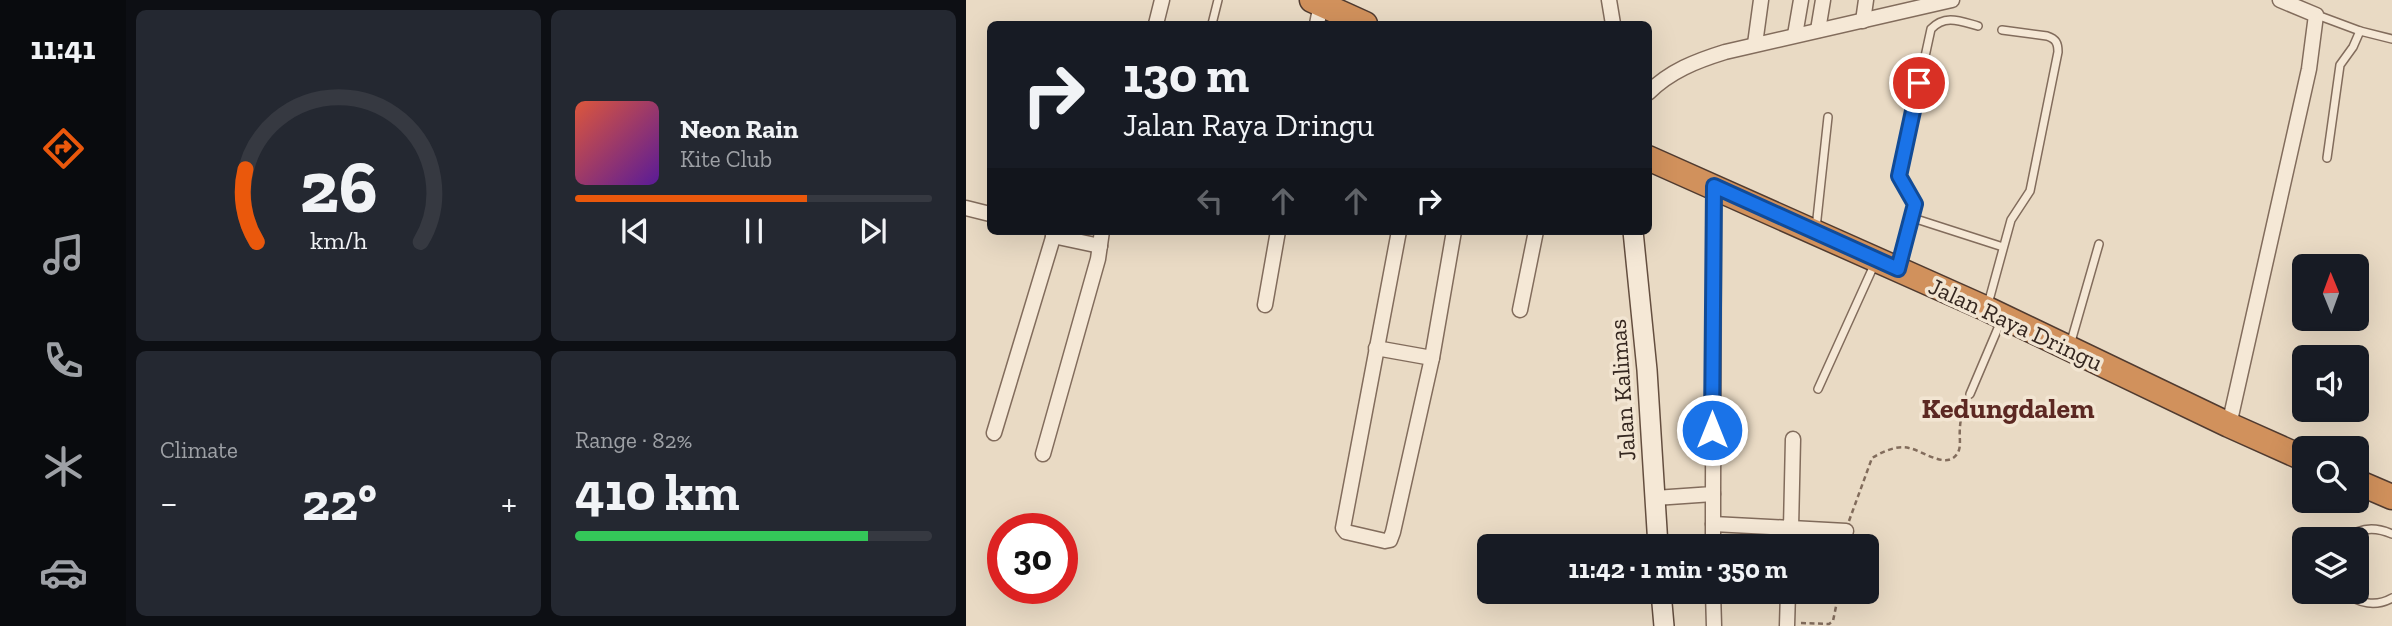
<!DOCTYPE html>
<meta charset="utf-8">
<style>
:root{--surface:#171b24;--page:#242831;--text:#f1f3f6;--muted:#9ea1a6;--line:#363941;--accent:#ea580c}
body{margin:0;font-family:"Zilla Slab",serif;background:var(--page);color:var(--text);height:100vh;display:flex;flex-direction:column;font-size:26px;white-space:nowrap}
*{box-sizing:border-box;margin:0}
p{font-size:23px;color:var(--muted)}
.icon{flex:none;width:38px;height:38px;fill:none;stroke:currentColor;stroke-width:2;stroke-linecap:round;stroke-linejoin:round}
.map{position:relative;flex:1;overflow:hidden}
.side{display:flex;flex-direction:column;gap:10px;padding:10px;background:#0d0f14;width:840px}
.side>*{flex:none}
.top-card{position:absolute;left:21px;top:21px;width:665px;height:214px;border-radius:10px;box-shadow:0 7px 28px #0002;background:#171b24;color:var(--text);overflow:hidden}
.needle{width:46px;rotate:359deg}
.controls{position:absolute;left:1326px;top:254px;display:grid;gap:14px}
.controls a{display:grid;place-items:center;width:77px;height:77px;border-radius:10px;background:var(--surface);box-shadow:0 7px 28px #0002;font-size:35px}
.speed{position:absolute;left:21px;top:513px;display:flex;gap:14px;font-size:35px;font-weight:700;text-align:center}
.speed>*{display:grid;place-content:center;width:91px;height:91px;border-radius:50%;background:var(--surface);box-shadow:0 7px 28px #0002;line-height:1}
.speed .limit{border:10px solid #d22;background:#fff;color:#111}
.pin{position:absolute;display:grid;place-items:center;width:60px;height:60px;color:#fff;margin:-30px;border:4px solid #fff;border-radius:50%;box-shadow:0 2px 7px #0007}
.me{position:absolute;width:77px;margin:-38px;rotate:0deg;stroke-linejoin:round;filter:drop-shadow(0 0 5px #0008)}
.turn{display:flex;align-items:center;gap:24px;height:147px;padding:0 21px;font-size:32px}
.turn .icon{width:91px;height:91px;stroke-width:2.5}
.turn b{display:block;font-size:49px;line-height:60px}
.lanes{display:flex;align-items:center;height:66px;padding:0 21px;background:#0003;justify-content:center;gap:35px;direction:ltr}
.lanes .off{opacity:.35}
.big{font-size:52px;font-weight:700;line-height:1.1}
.side .card{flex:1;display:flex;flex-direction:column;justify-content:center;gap:10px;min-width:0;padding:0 24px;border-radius:10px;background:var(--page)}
.side .dial{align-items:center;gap:0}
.dial svg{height:182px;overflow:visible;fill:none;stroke:var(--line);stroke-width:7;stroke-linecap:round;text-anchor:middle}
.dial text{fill:var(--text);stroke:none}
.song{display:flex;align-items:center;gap:21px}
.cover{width:84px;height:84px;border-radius:10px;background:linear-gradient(135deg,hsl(10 70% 55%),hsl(270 70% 35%))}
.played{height:7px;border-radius:4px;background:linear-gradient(90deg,var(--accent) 65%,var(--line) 65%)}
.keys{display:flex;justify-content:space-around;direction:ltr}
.heat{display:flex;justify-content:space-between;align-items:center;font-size:38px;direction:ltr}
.charge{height:10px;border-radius:5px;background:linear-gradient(90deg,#34c759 82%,var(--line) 0)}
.side .tiles{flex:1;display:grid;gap:10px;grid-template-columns:repeat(2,1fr)}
.trip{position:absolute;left:511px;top:534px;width:402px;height:70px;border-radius:10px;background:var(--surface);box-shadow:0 7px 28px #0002;font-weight:700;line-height:70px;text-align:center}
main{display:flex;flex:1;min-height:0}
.tab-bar{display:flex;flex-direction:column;width:126px;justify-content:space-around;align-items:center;background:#090b0e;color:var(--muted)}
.tab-bar .icon{width:49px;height:49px}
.tab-bar .selected{color:var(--accent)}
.tab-bar b{font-size:32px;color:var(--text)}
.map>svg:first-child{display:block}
</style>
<main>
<nav class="tab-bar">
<b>11:41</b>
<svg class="icon selected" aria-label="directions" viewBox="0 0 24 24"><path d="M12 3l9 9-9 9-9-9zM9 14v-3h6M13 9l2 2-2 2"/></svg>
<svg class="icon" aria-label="music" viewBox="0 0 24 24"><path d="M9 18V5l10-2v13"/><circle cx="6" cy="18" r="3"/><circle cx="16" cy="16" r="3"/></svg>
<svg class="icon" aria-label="phone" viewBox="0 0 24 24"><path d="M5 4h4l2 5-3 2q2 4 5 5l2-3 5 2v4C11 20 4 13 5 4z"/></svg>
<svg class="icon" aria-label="climate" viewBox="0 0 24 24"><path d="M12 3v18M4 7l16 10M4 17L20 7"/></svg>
<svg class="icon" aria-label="car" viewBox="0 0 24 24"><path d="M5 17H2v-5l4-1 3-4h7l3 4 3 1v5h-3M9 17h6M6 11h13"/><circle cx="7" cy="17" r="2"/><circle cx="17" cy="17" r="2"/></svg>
</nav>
<section class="side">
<div class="tiles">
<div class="card dial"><svg viewBox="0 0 100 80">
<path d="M14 69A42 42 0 1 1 86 69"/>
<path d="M14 69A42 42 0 0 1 9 37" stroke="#ea580c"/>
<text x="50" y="56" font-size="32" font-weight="700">26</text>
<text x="50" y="72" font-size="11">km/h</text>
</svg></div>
<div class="card">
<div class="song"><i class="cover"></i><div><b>Neon Rain</b><p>Kite Club</p></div></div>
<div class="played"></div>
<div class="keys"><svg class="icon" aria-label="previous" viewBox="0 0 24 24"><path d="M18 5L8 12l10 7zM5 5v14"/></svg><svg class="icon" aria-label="pause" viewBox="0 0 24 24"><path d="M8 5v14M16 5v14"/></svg><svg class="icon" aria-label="next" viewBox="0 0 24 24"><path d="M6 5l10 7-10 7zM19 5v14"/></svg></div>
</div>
<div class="card"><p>Climate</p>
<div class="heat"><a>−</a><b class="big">22°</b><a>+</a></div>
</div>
<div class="card"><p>Range · 82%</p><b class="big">410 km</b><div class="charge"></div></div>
</div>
</section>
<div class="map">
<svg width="1426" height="626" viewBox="0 0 1426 626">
<rect width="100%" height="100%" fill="#e9dac4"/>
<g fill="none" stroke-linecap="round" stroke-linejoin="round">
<defs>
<g id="lane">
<polyline points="1351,15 1394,31 1426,39"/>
<polyline points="246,24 252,0"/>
<polyline points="1361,158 1374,65 1387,47 1394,31"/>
<polyline points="947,218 1037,247"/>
<polyline points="850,228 862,117"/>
<path d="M933 265 949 204 933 176 965 29C979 14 994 21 1012 26"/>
<path d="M1022 304 1045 220 1064 191 1092 52C1092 43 1090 39 1081 36L1036 30"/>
<polyline points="1104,345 1133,244"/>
<polyline points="852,389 909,263"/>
<polyline points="1004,394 1035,321"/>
<path d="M1381 539C1394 527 1410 527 1426 534"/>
<path d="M1379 592C1393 604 1410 607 1426 598"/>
</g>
<g id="street">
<polyline points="643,0 647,24"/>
<polyline points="897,21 900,0"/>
<polyline points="190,24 196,0"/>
<polyline points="351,24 355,4"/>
<polyline points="852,30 857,0"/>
<polyline points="829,35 835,0"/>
<polyline points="789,44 795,0"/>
<path d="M682 93C704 71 730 61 759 52L986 0"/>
<polyline points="0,208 24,214"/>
<polyline points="433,231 377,528 380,532 419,541 424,540 427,532 466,358 488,231"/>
<polyline points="87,236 134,246"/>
<polyline points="299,305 312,231"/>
<polyline points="554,310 570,231"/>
<polyline points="410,348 466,358"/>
<polyline points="1263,425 1343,69 1350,15 1314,0"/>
<polyline points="28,433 89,231"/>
<polyline points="77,454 132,259 136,231"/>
<polyline points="747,494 747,546"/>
<polyline points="689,498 747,494 748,186"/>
<polyline points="747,524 825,528 827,439"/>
<polyline points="824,546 825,528 880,531"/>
<polyline points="747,592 748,626"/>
<polyline points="821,626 822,592"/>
</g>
<g id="secondary">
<polyline points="667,231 681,370 692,546"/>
<polyline points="695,592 698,626"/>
</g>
<g id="highway">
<polyline points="346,0 399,24"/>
<polyline points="682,158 1021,309 1263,425 1339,459"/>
<polyline points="1391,482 1426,497"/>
</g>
</defs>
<use href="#lane" stroke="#826c5c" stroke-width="10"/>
<use href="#street" stroke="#826c5c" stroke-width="17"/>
<use href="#secondary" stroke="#644e3f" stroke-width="22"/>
<use href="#highway" stroke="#503b30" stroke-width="27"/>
<g stroke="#826c5c" stroke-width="2.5" stroke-dasharray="5 3.5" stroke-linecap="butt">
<path d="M883 521 906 458C916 452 930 445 943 448 956 450 984 473 993 450 995 443 993 435 994 428 994 419 998 409 1001 401"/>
<polyline points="835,623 863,624 867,621 873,592"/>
</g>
<use href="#lane" stroke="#f5e8d6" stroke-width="7"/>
<use href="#street" stroke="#f5e8d6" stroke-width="14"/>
<use href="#secondary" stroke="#f5e8d6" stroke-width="19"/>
<use href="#highway" stroke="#d1915c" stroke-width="24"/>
</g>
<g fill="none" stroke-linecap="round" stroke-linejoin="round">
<defs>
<polyline id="route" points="746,430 748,186 932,269 949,204 933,176 953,83"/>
</defs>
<use href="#route" stroke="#114b97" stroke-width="18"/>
<use href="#route" stroke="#1a73e8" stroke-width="12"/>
</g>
<g text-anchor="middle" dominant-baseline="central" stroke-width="7" stroke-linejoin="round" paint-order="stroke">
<g font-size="24" fill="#34261f" stroke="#f2e5d2">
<text transform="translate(1050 324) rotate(25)">Jalan Raya Dringu</text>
<text transform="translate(656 390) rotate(-94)">Jalan Kalimas</text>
</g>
<g font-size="28" font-weight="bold" fill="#5c2822" stroke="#f2e5d2">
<text x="1042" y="408">Kedungdalem</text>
</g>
</g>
</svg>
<div class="controls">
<a><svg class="needle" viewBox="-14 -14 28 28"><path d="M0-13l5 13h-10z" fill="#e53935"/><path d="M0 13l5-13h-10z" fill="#9ea1a6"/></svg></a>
<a><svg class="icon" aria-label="sound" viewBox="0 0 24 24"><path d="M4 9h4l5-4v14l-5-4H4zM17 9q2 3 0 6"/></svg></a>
<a><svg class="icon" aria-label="search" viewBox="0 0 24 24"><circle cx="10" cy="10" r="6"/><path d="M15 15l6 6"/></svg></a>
<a><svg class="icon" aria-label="layers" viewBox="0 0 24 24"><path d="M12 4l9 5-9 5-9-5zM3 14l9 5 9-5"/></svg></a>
</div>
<div class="speed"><div class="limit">30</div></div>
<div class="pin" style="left:953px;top:83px;background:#d93025"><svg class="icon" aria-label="arrive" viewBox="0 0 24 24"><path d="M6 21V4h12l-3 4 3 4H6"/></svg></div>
<svg class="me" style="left:746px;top:430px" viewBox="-20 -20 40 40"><circle r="17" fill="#1a73e8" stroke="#fff" stroke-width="3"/><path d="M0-11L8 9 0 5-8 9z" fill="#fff"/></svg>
<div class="trip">11:42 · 1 min · 350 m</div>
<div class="top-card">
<div class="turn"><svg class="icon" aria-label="right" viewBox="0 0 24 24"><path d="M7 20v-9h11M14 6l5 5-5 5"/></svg><div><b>130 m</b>Jalan Raya Dringu</div></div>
<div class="lanes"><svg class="icon off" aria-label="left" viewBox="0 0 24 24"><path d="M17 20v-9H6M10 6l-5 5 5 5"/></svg><svg class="icon off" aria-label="ahead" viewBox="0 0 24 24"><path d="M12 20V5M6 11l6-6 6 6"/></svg><svg class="icon off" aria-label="ahead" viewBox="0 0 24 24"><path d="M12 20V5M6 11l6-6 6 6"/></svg><svg class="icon" aria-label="right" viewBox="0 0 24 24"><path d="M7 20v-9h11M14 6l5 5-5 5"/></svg></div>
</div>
</div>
</main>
